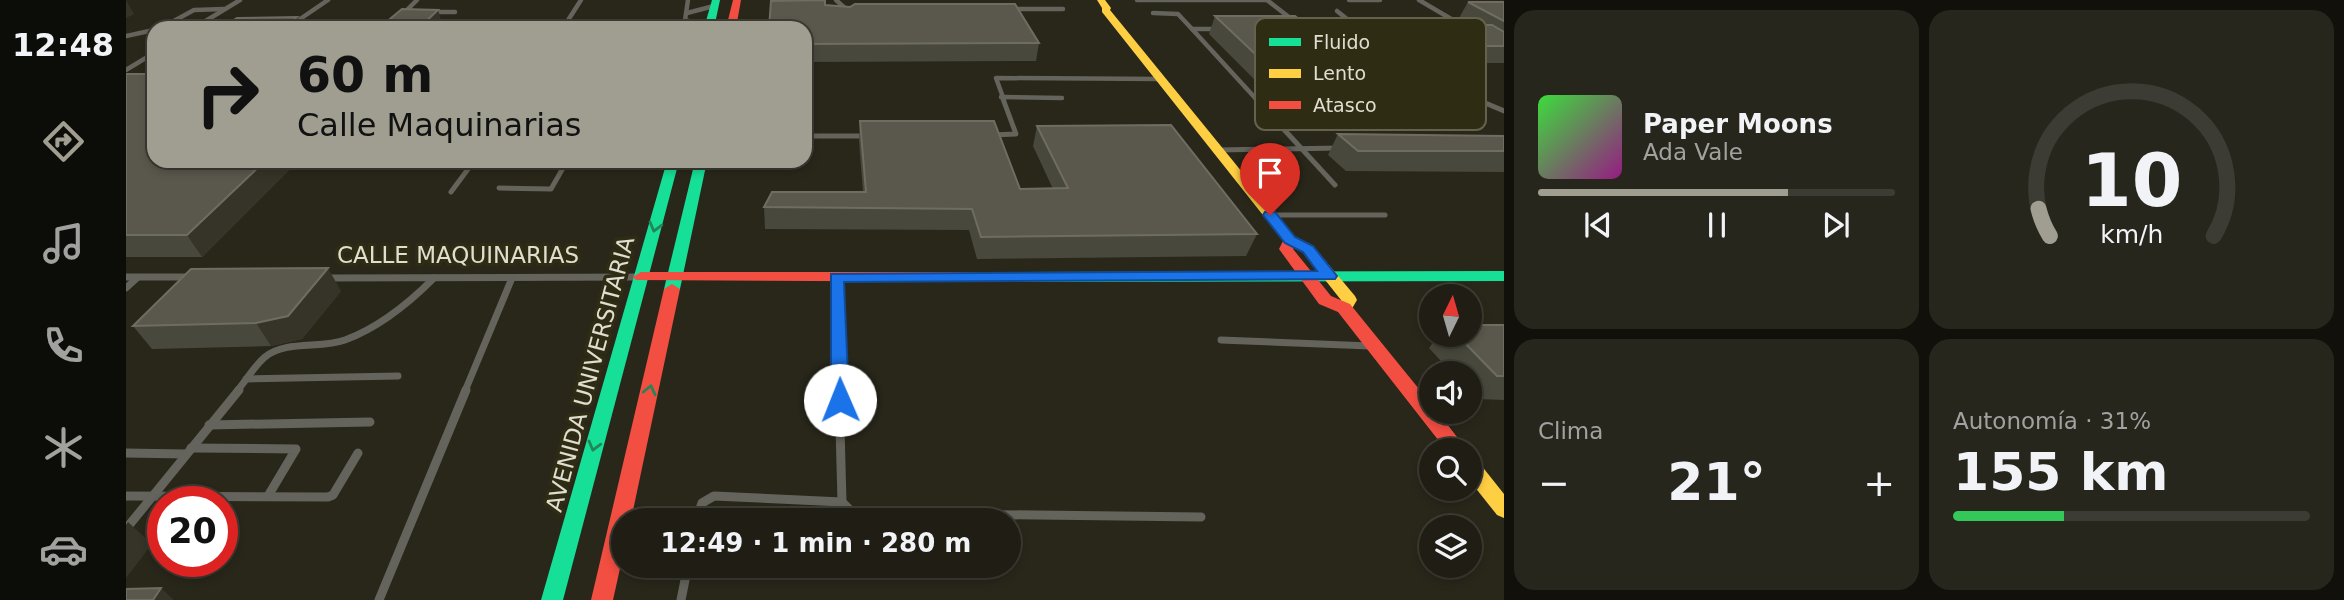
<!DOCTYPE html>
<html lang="es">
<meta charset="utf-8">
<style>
:root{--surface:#1f1d14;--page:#27261d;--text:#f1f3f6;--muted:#a1a2a0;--line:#3c3b34;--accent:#a09e90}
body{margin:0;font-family:"DejaVu Sans",sans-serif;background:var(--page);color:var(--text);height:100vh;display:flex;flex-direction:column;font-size:26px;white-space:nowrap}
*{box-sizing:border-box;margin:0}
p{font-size:23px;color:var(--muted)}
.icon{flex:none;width:38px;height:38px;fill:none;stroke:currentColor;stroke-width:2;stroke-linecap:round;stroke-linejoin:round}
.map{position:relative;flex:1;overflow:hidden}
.panel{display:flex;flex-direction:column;gap:10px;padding:10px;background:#11100b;width:840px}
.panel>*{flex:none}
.guide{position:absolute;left:21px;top:21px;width:665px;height:147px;border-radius:21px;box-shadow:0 4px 10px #0003,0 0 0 2px var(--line);background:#a09e90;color:#111;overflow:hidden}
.needle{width:46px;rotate:5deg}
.controls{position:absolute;left:1293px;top:284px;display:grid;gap:14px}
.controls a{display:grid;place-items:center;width:63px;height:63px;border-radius:50%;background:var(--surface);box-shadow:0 4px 10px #0003,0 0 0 2px var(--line);font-size:35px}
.speed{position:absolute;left:21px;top:486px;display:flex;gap:14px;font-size:35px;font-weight:700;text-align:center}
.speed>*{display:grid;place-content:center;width:91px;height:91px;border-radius:50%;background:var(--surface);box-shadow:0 4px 10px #0003,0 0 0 2px var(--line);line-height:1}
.speed .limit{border:10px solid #d22;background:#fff;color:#111}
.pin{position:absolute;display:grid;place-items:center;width:60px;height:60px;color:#fff;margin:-72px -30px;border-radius:50% 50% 50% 0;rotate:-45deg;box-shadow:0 0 7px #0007}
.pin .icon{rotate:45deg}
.me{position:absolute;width:77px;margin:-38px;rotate:359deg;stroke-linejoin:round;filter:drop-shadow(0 0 5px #0008)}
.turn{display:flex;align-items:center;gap:24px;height:147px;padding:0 35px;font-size:32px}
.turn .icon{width:91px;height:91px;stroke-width:2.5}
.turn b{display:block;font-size:49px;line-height:60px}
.big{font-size:52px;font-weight:700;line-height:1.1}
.panel .tile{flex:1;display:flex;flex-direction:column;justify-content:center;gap:10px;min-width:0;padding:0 24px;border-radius:21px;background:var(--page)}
.panel .dial{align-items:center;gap:0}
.dial svg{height:182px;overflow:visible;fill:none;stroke:var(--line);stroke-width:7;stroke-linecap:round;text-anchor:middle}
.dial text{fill:var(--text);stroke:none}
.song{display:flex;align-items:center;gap:21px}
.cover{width:84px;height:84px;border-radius:10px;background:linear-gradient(135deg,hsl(120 70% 55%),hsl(310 70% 35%))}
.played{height:7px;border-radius:4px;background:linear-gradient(90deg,var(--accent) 70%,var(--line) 70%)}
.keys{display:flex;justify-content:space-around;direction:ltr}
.heat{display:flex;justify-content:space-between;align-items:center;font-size:38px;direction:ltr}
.charge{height:10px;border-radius:5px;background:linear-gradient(90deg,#34c759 31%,var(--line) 0)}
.panel .tiles{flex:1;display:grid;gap:10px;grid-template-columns:repeat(2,1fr)}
.trip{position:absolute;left:485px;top:508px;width:410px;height:70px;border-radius:35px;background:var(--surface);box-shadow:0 4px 10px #0003,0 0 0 2px var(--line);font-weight:700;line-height:70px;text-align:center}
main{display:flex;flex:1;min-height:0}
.menu{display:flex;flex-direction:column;width:126px;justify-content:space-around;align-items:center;background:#0c0c08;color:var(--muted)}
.menu .icon{width:49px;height:49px}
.menu .selected{color:var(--accent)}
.menu b{font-size:32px;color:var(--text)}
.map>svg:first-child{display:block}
</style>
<main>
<nav class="menu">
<b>12:48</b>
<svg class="icon selected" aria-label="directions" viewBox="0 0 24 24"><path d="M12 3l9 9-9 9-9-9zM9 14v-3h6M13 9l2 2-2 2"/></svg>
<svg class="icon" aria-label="music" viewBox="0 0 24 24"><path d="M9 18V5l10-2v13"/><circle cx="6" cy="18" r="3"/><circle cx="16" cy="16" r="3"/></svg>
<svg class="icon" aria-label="phone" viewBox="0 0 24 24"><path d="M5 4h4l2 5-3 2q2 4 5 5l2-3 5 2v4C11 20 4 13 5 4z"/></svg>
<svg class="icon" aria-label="climate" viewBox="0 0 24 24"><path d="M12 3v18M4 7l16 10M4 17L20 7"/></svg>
<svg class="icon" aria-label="car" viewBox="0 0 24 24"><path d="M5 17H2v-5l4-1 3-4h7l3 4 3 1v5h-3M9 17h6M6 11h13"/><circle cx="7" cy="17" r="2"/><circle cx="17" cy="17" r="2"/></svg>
</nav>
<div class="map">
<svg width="1378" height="600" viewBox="0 0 1378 600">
<rect width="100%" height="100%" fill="#29271a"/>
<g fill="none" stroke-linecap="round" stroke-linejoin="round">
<g stroke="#64635c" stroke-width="4.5">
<polyline points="562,0 559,20 583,27"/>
<polyline points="710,0 720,9"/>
<polyline points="1011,0 1142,0"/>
<polyline points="1141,0 1168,21"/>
<polyline points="1223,0 1254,0"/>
<polyline points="1293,0 1344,30"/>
<polyline points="883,9 937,9"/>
<polyline points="305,12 329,12"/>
<polyline points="561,13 588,6"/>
<polyline points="1027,13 1052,14 1066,29"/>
<polyline points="277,14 291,0"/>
<polyline points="1171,23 1226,23 1211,11"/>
<polyline points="35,28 68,10 98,9"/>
<polyline points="68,28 114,0"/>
<polyline points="161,28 202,0"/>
<polyline points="437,28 455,0"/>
<polyline points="1093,29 1066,29 1131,100"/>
<polyline points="0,36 28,30"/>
<polyline points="0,70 28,53"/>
<polyline points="1312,74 1354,100"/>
<polyline points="875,97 936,98"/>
<polyline points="878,100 870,78 1034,79"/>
</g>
<g stroke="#64635c" stroke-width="5">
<polyline points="1130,99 1209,185"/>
<polyline points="1350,99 1378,111"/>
<polyline points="865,135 890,134 877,99"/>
<polyline points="679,136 741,136"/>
<polyline points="1092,150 1213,148"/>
<polyline points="373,188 425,189 441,161"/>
<polyline points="325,192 348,161"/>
<polyline points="1145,215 1259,215"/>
</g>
<g stroke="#64635c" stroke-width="7">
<polyline points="0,277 66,277"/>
<polyline points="200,278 510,277"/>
<polyline points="710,278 713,391"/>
<polyline points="0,288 11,278"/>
<polyline points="1095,340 1244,346"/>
<polyline points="120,379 272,376"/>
<path d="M111 391C120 381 128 366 139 357 159 340 195 349 219 340 252 328 283 303 308 278"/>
<polyline points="339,391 386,278"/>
</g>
<g stroke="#64635c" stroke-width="9">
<polyline points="713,390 716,502 727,513 1075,517"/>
<polyline points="83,425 244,422"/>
<polyline points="65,448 170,449 142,496"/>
<polyline points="0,453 60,454"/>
<polyline points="0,496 202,497 207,495 232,453"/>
<polyline points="570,520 576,503 588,496 716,502"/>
<polyline points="0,529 113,390"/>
<polyline points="253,600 340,390"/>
<polyline points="555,600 562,565"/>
</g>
<g fill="#16e098" fill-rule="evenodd">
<polygon points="586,0 594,0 588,28 578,28"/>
<path d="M657 0H693C685 5 665 5 657 0Z"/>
<polygon points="541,161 553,161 437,600 415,600"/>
<polygon points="569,161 581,161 554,289 546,294 538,289"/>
<polygon points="1378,271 1378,281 893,282 885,277 893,272"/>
</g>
<g fill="#ffcf43" fill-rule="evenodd">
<polygon points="971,0 979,0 985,8 984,10 1169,237 1187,246 1229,296 1231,300 1224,312 1212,312 1210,308 1215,300 1177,252 1159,243 976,12 976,8"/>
<polygon points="1344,458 1351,460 1378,494 1378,518 1371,515 1344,481"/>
</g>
<g fill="#f24e42" fill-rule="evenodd">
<polygon points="607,0 615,0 610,28 600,28"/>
<polygon points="1164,236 1171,240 1167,249 1205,296 1224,304 1306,405 1306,411 1311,411 1341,450 1320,450 1212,312 1193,304 1153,249 1159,237"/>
<polygon points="515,272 893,272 901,277 893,282 510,280 507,277"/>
<polygon points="546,284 554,289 505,520 497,520 497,555 487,600 465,600 538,289"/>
</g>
</g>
<g fill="#49483d">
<polygon points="1342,2 1378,2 1378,63 1315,63 1283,42 1292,25 1346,25 1333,18"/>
<polygon points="699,5 913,43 910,61 679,62 679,28"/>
<polygon points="1089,16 1211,48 1322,73 1311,92 1162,93 1156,86 1136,87 1083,34"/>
<polygon points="0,74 28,161 172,161 76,257 0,257"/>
<polygon points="734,121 894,189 927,189 907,146 911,126 1131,234 1120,256 851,259 843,230 639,229 638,207 737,192 733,141"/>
<polygon points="1212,134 1378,136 1378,172 1220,171 1202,155"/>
<polygon points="215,291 176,339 145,346 26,349 7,326"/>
<polygon points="1378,325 1378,400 1351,399 1344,392 1344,373 1326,373 1303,348 1313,334 1344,334"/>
</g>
<g fill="#363428">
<polygon points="0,0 8,14 0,18"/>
<polygon points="312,10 316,23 311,28 293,28"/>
<polygon points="171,17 176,28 158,28"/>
<polygon points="139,161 172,161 76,257 61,235"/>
<polygon points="202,268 215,291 176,339 145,346 130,323"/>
<polygon points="2,522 26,544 0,578 0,525"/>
<polygon points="35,588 48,600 27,600"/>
</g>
<g fill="#5a584d" stroke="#6f6d61" stroke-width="2">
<polygon points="699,0 699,5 724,7 729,4 889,4 913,43 679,44 679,28 643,28 645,1"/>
<polygon points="1342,2 1378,2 1378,21"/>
<polygon points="276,9 312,10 293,28 253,28"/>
<polygon points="1089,16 1169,16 1211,48 1285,48 1322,73 1170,74 1164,68 1144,68"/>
<polygon points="171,17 158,28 95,28 111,18"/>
<polygon points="1292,25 1366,25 1378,32 1378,46 1324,46"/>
<polygon points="0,74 28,74 28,161 139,161 61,235 0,235"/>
<polygon points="734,121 868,121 894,189 942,188 911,126 1045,125 1131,234 855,237 846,209 638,207 646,192 740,192"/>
<polygon points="1212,134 1378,136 1378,151 1232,151"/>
<polygon points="202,268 162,316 130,323 7,326 65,269"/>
<polygon points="1344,325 1378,325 1378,376 1371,376 1330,334 1344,334"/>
<polygon points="35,588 27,600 0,600 0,589"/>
</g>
<defs><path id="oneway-chevron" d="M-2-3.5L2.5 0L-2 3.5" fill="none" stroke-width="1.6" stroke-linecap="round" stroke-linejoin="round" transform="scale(1.75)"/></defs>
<g stroke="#228656">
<use href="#oneway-chevron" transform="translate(529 227) rotate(105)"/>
<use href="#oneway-chevron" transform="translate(524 390) rotate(-77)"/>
<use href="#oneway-chevron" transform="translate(468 446) rotate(105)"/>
</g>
<polygon fill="#1a73e8" stroke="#114b97" stroke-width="2" points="1139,212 1149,212 1169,237 1187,246 1211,276 1209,279 718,282 723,400 714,407 705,400 705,274 1191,271 1177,252 1159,243 1137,215"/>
<g text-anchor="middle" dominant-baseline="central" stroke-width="7" stroke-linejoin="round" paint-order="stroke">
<g font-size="23" fill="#e0ded0" stroke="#2f2c14">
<text x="332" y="255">CALLE MAQUINARIAS</text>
<text transform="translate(464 374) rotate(-75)">AVENIDA UNIVERSITARIA</text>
</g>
</g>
<rect x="1129" y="18" width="231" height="112" rx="10" fill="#2f2c14" stroke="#64614c" stroke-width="2"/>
<rect x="1143" y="38" width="32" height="8" fill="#16e098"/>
<rect x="1143" y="69" width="32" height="9" fill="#ffcf43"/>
<rect x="1143" y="101" width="32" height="8" fill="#f24e42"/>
<g font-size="19" fill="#e0ded0">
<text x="1187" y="49">Fluido</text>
<text x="1187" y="80">Lento</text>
<text x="1187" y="112">Atasco</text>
</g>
</svg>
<div class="controls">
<a><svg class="needle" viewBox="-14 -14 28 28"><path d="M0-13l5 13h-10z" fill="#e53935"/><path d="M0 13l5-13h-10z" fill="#a1a2a0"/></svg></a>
<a><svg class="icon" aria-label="sound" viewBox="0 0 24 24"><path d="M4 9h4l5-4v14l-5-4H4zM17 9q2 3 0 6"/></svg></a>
<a><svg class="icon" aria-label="search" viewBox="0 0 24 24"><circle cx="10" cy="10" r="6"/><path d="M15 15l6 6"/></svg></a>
<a><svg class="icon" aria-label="layers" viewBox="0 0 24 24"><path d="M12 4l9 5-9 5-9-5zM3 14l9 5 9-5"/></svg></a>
</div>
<div class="speed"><div class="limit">20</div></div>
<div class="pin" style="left:1144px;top:215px;background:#d93025"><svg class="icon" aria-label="arrive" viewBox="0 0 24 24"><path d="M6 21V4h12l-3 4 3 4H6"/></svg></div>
<svg class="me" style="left:714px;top:400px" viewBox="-20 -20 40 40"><circle r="19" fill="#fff"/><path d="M0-13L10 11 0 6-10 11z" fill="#1a73e8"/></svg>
<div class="trip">12:49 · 1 min · 280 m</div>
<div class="guide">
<div class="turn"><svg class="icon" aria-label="right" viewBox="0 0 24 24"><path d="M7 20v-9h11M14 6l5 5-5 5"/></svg><div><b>60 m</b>Calle Maquinarias</div></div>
</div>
</div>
<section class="panel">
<div class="tiles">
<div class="tile">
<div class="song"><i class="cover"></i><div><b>Paper Moons</b><p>Ada Vale</p></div></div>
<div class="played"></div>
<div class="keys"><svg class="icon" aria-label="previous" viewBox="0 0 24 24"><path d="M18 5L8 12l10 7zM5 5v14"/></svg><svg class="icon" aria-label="pause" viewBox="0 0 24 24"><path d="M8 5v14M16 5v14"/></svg><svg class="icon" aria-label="next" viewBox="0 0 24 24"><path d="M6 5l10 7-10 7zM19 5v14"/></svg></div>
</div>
<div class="tile dial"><svg viewBox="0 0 100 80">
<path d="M14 69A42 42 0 1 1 86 69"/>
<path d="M14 69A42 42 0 0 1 9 57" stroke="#a09e90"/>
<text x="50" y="56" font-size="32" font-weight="700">10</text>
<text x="50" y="72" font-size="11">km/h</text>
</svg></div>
<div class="tile"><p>Clima</p>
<div class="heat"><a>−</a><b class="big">21°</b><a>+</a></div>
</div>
<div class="tile"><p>Autonomía · 31%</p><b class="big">155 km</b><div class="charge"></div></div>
</div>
</section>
</main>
